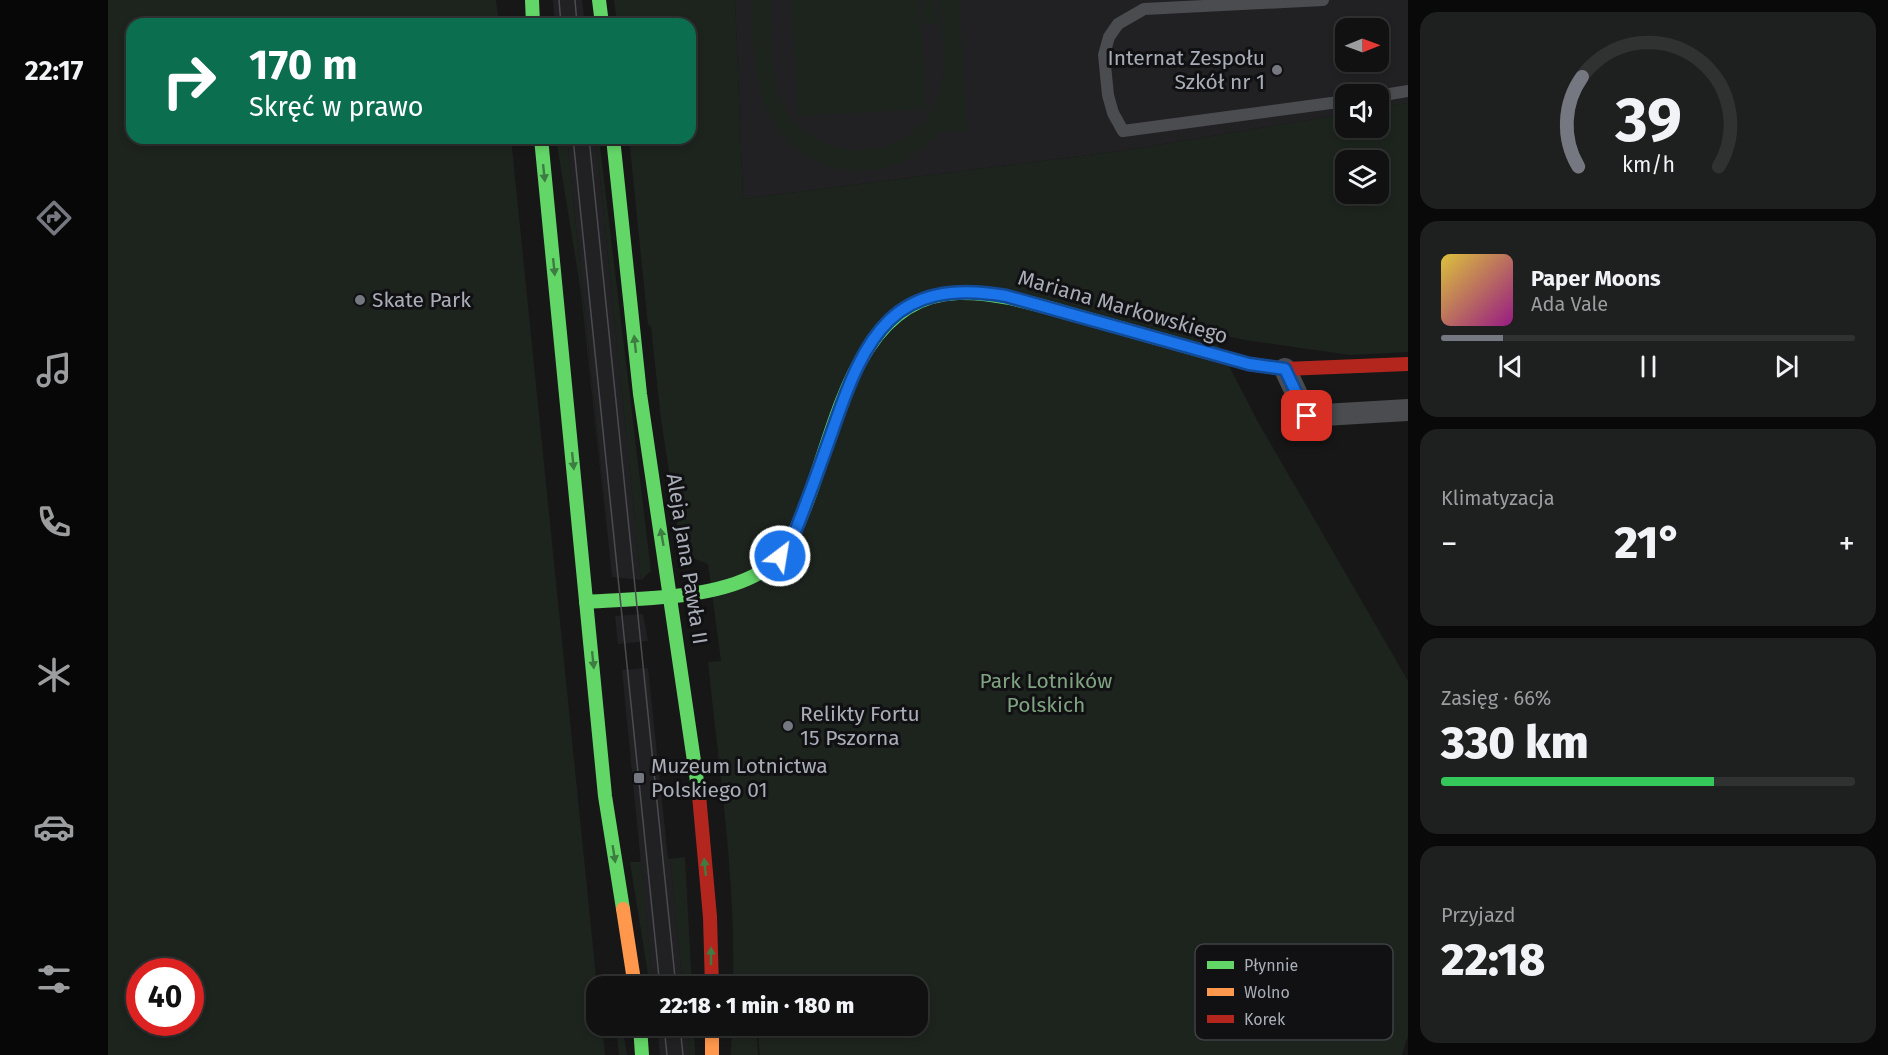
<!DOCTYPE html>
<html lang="pl">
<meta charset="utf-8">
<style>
:root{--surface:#111;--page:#1e1f1f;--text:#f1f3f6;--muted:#9c9d9f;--line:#303131;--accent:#757880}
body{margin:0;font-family:"Fira Sans",sans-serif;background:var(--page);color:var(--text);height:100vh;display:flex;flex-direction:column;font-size:22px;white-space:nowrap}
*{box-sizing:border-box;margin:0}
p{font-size:20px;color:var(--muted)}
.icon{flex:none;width:33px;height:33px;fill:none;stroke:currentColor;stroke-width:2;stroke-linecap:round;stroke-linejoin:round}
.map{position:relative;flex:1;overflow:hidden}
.panel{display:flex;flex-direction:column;gap:12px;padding:12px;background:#090909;width:480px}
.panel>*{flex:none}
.top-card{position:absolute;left:18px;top:18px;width:570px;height:126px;border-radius:18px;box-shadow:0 3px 9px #0003,0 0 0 2px var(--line);background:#0b6e4f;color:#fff;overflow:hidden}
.needle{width:39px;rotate:89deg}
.tools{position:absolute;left:1227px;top:18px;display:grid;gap:12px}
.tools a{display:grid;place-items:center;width:54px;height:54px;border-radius:12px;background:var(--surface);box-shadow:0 3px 9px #0003,0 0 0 2px var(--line);font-size:30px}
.speed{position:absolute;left:18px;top:958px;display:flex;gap:12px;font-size:30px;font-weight:700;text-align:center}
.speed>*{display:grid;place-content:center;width:78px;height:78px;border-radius:50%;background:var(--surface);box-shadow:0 3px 9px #0003,0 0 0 2px var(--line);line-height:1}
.speed .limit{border:9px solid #d22;background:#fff;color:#111}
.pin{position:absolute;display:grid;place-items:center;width:51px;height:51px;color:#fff;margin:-26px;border-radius:12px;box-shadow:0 3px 9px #0006}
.me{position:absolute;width:66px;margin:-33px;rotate:31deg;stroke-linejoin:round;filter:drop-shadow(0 0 4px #0008)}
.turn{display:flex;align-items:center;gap:21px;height:126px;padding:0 24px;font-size:27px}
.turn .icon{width:78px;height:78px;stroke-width:2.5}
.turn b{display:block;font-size:42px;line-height:51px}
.big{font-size:45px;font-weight:800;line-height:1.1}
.panel .widget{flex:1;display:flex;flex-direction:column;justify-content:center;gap:9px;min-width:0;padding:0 21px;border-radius:18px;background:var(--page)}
.panel .dial{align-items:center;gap:0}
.dial svg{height:156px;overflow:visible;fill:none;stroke:var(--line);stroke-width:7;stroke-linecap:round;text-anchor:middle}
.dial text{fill:var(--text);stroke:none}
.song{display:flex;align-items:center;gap:18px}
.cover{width:72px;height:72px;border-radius:9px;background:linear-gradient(135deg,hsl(50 70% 55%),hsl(310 70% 35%))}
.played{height:6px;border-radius:3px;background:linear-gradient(90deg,var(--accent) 15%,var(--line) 15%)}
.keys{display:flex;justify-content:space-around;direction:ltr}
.heat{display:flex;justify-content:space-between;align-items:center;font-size:33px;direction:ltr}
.charge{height:9px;border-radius:4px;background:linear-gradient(90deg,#34c759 66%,var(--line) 0)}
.trip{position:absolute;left:478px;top:976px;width:342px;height:60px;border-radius:18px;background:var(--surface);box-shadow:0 3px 9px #0003,0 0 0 2px var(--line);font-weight:800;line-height:60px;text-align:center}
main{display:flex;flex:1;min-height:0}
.menu{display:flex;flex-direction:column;width:108px;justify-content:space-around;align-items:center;background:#070707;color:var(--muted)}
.menu .icon{width:42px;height:42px}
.menu .active{color:var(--accent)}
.menu b{font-size:27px;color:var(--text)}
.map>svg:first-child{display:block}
</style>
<main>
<nav class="menu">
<b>22:17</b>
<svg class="icon active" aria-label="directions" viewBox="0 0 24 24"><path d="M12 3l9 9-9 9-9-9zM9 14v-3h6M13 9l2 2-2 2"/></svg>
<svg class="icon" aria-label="music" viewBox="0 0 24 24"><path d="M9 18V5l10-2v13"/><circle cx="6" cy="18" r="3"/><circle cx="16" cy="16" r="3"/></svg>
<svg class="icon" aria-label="phone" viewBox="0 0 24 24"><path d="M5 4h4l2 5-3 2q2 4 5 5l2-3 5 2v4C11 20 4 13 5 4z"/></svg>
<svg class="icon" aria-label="climate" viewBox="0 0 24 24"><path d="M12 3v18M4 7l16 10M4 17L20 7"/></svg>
<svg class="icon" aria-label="car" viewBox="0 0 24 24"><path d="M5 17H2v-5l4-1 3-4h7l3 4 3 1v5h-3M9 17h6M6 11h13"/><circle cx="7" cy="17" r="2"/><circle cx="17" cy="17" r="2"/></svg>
<svg class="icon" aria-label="filters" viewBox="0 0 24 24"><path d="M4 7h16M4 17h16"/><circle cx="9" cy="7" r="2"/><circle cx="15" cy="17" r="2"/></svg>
</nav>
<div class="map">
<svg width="1300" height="1055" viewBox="0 0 1300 1055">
<rect width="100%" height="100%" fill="#171717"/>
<g fill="#212123" fill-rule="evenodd">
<polygon points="445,0 474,0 477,24 447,24"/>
<path d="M627 0H1300V103L1271 108 1270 94H1238L1237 114 1020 150 635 199ZM1238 28H1270V62H1238Z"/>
<polygon points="459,138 488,138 533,580 504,577"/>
<polygon points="535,614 540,641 510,644 507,616"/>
<polygon points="540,668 560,858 562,859 575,987 545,987 514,670"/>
<polygon points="549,1026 579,1026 582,1055 552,1055"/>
</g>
<g fill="#1d241e" fill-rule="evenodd">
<path d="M0 0H388L391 24H24V138H403L489 987V1026H494L497 1055H0ZM32 972H82V1023H32Z"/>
<path d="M506 0H627L635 199 1020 150 1237 114 1238 128H1270L1271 108 1300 103V352L1242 355 1137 340 1104 333 1150 422 1300 681V1036L1294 1055H652L649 1026H810V987H625C628 878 611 770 600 662L613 661 600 564 582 557 572 541 553 420 543 326 540 325 521 138H582V24H509ZM1238 160H1270V194H1238Z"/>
<path d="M643 0H663C665 31 661 71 673 100 702 167 801 166 829 100 841 70 833 32 831 0H851L859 132C852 132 837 130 831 134 828 135 824 141 821 143 809 154 794 163 778 168 755 174 728 171 706 160 643 129 647 61 643 0Z"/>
<polygon points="683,0 812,0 818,109 690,116"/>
<polygon points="815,0 828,0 829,24 816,25"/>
<polygon points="448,138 459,138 503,571 473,292"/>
<polygon points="488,138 491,138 543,571 533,580"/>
<polygon points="577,857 584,987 575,987 562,859"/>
<polygon points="522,862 533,862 545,987 542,987"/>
<polygon points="508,1026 514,1026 519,1055 511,1055"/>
<polygon points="579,1026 586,1026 587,1055 582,1055"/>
<polygon points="624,1026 648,1026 650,1055 623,1055"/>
</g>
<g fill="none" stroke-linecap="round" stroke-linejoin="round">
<g stroke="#4b4c50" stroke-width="12">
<polyline points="1215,0 1036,9 1010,24 1001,37 996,55 1000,95 1005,113 1015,131 1238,101"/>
<polyline points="1270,96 1300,91"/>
</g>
<polyline stroke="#4b4c50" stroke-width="22" points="1177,369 1199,416 1300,410"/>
<g stroke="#63d668" stroke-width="14">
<polyline points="424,0 425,24"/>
<polyline points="491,0 494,24"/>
<polyline points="433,138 497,796 515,909"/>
<polyline points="505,138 532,394 591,795"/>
<path d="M478 602C532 598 614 600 659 568 678 555 687 532 695 512 727 436 745 296 850 293 891 292 930 305 970 316 1015 329 1060 341 1105 354"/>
<polyline points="532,1026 534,1055"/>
</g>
<g stroke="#ff974d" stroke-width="14">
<polyline points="515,909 527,987"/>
<polyline points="604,1026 604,1055"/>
</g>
<g stroke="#b3261e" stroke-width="14">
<polyline points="1105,354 1141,364 1177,369 1300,364"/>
<polyline points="591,795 602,917 604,987"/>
</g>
<g stroke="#4b4c4f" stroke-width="1.5">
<polyline points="451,0 453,24"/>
<polyline points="467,0 469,24"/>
<polyline points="465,138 552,987"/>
<polyline points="481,138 568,987"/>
<polyline points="556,1026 559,1055"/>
<polyline points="572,1026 575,1055"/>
</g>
</g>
<defs><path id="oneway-solid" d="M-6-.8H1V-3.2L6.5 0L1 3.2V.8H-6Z" transform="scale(1.5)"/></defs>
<g fill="#3e7d42">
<use href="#oneway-solid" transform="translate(436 173) rotate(84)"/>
<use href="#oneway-solid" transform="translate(446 267) rotate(84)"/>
<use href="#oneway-solid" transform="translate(527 344) rotate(-96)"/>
<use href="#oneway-solid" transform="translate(465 461) rotate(84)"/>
<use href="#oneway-solid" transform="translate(554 537) rotate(-100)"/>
<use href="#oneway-solid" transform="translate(485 660) rotate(84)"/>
<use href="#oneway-solid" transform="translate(506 854) rotate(81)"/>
<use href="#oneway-solid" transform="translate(597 867) rotate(-96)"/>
<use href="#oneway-solid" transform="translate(603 956) rotate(-90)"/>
</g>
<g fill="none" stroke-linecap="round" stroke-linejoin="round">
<defs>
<path id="route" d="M672 556 685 537C699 502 712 466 725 429 757 336 786 276 898 296L1141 364 1177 369 1199 416"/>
</defs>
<use href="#route" stroke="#114b97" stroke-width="15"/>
<use href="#route" stroke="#1a73e8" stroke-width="10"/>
</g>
<g fill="#757880" stroke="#111113" stroke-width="2">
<circle cx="1169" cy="70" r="6"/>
<circle cx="252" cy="300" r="6"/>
<circle cx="680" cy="726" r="6"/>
<rect x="525" y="772" width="12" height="12" rx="3"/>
</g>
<g text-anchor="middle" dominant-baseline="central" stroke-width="6" stroke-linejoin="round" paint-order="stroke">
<g font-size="21" fill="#a8adb8" stroke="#111113" text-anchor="start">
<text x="1157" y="58" text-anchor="end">Internat Zespołu<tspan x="1157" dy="24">Szkół nr 1</tspan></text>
<text x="264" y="300">Skate Park</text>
<text x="692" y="714">Relikty Fortu<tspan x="692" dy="24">15 Pszorna</tspan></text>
<text x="543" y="766">Muzeum Lotnictwa<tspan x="543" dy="24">Polskiego 01</tspan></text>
</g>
<g font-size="21" fill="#a8adb8" stroke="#111113">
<text transform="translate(1015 307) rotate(16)">Mariana Markowskiego</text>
<text transform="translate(579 559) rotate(81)">Aleja Jana Pawła II</text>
</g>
<g font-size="21" fill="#7fa381" stroke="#111113">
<text x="938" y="681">Park Lotników<tspan x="938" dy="24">Polskich</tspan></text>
</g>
</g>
<rect x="1087" y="944" width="198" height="96" rx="9" fill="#111113" stroke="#3e4045" stroke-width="1.5"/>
<rect x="1099" y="961" width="27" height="8" fill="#63d668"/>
<rect x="1099" y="988" width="27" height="8" fill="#ff974d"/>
<rect x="1099" y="1015" width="27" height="8" fill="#b3261e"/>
<g font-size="16" fill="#a8adb8">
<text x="1136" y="971">Płynnie</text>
<text x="1136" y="998">Wolno</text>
<text x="1136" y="1025">Korek</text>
</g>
</svg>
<div class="tools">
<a><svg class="needle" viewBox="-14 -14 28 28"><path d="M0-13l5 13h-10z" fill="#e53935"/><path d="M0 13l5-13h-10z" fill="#9c9d9f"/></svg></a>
<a><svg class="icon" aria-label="sound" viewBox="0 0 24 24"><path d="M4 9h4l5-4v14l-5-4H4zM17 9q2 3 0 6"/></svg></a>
<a><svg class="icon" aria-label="layers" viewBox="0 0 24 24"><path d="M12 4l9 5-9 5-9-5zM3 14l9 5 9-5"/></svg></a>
</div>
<div class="speed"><div class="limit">40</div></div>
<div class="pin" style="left:1199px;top:416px;background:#d93025"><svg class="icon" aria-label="arrive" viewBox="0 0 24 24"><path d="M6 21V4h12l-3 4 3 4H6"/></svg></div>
<svg class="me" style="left:672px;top:556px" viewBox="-20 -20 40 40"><circle r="17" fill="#1a73e8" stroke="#fff" stroke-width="3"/><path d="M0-11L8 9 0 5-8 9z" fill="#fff"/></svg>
<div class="trip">22:18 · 1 min · 180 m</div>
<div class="top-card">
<div class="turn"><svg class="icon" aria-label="right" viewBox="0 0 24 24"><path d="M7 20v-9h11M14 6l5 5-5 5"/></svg><div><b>170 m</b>Skręć w prawo</div></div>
</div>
</div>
<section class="panel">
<div class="widget dial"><svg viewBox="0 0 100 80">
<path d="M14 69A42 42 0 1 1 86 69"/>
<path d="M14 69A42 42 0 0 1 16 23" stroke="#757880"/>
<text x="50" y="56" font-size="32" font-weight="700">39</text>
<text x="50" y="72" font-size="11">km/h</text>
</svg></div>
<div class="widget">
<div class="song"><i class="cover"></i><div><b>Paper Moons</b><p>Ada Vale</p></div></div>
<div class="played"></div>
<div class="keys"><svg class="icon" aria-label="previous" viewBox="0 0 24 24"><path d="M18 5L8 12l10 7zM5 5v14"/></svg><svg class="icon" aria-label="pause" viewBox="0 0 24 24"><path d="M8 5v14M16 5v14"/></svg><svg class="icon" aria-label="next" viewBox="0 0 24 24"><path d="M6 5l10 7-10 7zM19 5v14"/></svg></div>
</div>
<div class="widget"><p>Klimatyzacja</p>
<div class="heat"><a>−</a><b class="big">21°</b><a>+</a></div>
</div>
<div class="widget"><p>Zasięg · 66%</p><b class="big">330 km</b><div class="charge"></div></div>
<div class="widget"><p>Przyjazd</p><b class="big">22:18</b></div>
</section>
</main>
